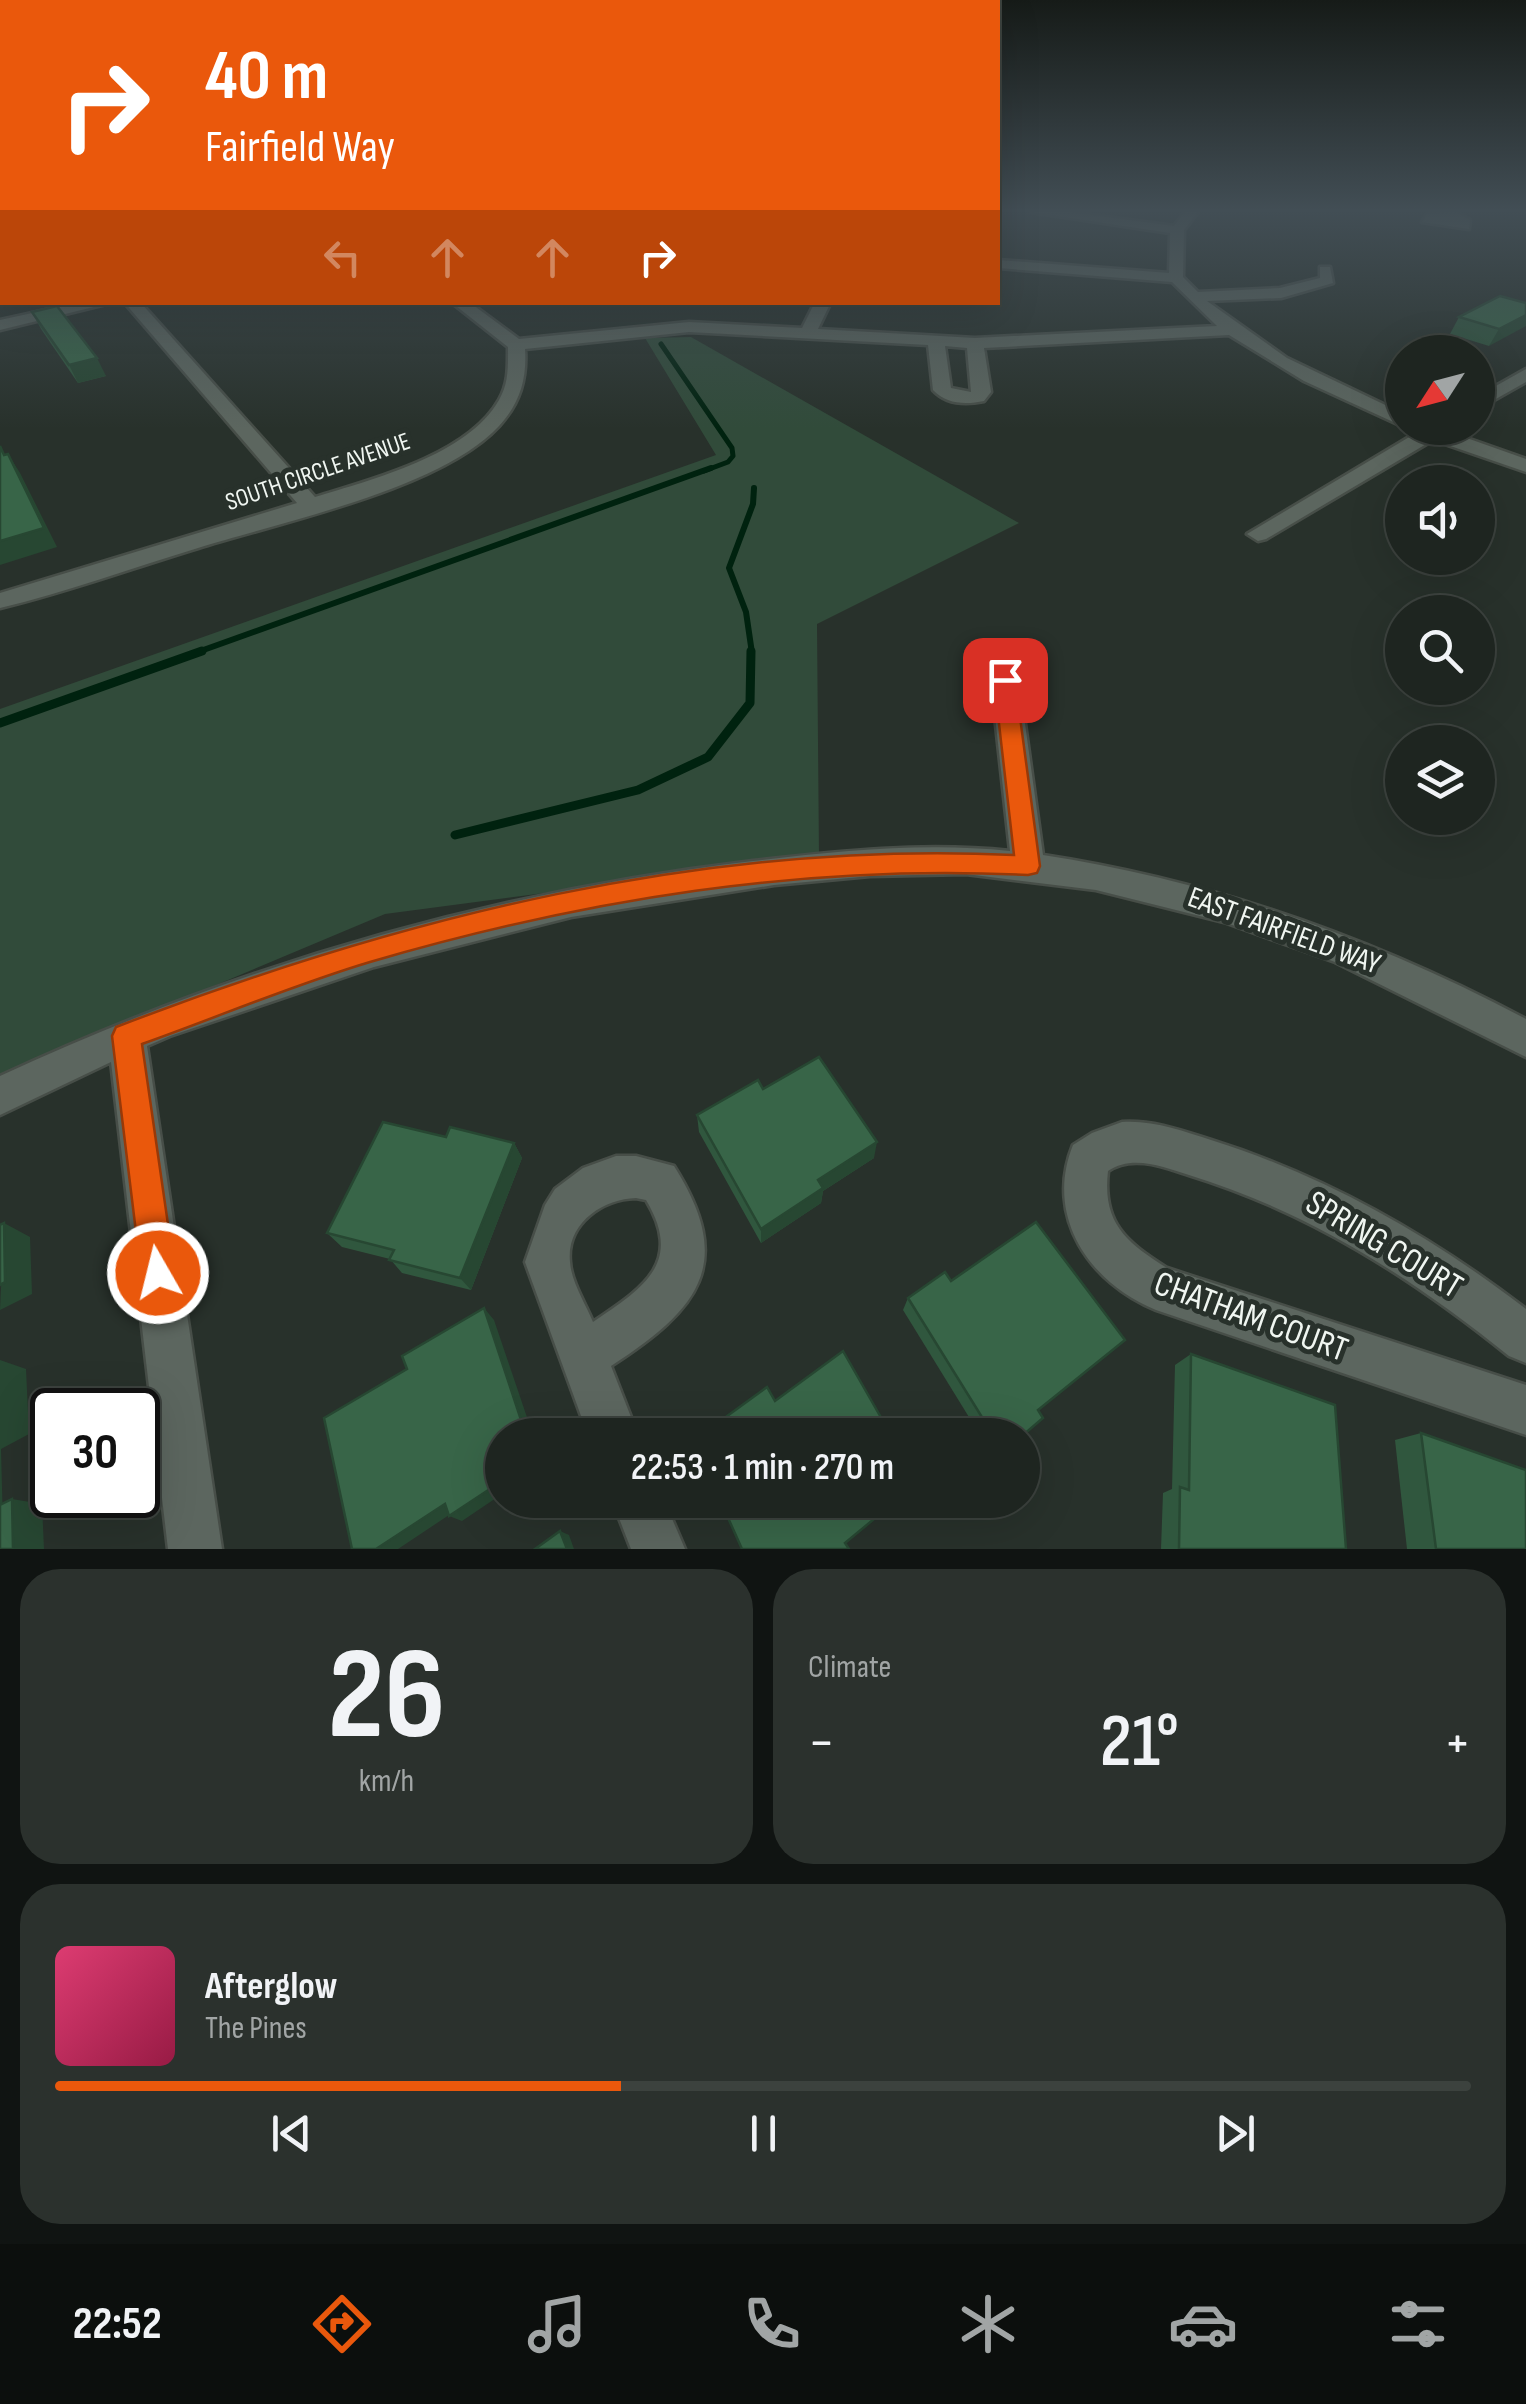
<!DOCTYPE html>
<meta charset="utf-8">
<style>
:root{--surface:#1e2520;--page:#2b312d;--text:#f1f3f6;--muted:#a1a5a5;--line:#3c423e;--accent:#ea580c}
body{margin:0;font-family:"Sofia Sans Condensed",sans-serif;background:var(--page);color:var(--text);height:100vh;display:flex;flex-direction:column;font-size:38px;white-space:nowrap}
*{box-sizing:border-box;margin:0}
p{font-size:32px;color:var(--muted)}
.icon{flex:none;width:55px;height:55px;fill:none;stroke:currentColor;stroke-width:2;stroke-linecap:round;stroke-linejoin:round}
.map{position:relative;height:1549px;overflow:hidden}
.sheet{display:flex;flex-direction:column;gap:20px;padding:20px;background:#101412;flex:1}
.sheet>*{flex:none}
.guide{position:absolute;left:0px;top:0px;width:1000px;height:305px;box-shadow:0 10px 40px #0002,0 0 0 2px var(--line);background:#ea580c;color:#fff;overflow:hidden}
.needle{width:65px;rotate:234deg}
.tools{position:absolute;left:1385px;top:335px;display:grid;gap:20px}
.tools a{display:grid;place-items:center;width:110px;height:110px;border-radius:50%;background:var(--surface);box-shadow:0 10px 40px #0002,0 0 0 2px var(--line);font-size:50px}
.speed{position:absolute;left:30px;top:1388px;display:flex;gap:20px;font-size:50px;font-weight:700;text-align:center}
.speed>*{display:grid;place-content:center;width:130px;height:130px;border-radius:50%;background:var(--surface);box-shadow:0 10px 40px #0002,0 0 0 2px var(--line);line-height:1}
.speed .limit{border:5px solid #111;border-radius:15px;background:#fff;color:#111}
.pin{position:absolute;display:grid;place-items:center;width:85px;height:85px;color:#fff;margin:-42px;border-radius:20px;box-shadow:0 5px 15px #0006}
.me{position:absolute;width:110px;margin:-55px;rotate:352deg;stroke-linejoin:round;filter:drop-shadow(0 0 8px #0008)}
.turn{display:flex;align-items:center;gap:35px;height:210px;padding:0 40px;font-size:45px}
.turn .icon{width:130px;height:130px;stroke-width:2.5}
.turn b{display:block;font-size:70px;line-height:85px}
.lanes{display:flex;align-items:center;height:95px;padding:0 40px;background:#0003;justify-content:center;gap:50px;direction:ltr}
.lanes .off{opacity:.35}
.big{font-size:75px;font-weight:600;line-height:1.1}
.sheet .card{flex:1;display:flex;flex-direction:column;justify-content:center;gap:15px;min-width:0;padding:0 35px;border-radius:40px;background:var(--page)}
.sheet .dial{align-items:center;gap:0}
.dial b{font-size:130px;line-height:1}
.song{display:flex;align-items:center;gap:30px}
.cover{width:120px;height:120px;border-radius:15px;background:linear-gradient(135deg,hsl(340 70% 55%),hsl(340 70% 35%))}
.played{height:10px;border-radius:5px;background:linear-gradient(90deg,var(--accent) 40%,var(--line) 40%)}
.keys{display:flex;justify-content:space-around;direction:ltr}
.heat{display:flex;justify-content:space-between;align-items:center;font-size:55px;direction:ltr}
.sheet .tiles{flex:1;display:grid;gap:20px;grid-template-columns:1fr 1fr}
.card:last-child{grid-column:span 2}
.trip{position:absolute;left:485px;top:1418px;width:555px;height:100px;border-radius:50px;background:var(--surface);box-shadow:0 10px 40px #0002,0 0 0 2px var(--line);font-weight:600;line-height:100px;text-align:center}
.tabs{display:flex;height:160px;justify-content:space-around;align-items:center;background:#0c0f0d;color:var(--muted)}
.tabs .icon{width:70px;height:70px}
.tabs .on{color:var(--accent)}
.tabs b{font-size:45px;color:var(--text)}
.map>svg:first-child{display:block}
</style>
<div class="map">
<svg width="1526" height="1549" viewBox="0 0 1526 1549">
<rect width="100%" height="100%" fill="#28312b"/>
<polygon fill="#314b3a" points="691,337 1019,523 817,624 819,857 385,914 0,1076 0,709 716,455 645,338"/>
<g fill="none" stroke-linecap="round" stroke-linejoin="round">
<polyline stroke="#00220f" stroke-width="5" points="661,344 732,448 733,456 728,462 704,471"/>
<g stroke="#00220f" stroke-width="6">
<polyline points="195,653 711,468"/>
<polyline points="752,653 746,612 729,568 753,504 754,488"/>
</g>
<g stroke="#00220f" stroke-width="9">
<polyline points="0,723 202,651"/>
<polyline points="455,835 638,790 708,757 750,703 751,651"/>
</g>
<defs>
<g id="minor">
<path d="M1031 212H1069L1174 226 1185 212H1198L1184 230 1183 277 1198 292 1280 288 1320 278V267H1330L1333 283 1281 298 1207 301 1287 358 1402 413V426L1304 381 1229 335 984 348 991 392 984 401C965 405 946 404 933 390L928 345 689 332 525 349C527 379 520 403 499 426 441 489 280 522 198 548 132 568 67 592 0 608V593L297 503 124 302H140L315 497C371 480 468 455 499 400 509 383 508 366 508 347L451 302H469L519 339 689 322 802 328 815 302H831L818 329 975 338 1217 326 1172 282 998 268V260L1169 273 1170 233ZM945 346 967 348 971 392 951 388Z"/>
<polygon points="1455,212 1470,220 1469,229 1422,222 1427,214"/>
<polygon points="83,302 114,302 0,330 0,320"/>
<polygon points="1526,369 1526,382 1478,409 1478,396"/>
<polygon points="1410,428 1448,428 1447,431 1526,459 1526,472 1433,440 1266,539 1258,541 1247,534 1416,433"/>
<path d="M1005 671 1015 674 1019 680 1043 855C1214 881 1373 938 1526 1019V1057L1335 962 1224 922 1096 890 966 874 870 876 774 885 571 917 374 967 170 1036 147 1046 222 1549H168L111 1062 0 1115V1076C239 965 492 892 753 861 838 851 925 842 1010 851L991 680 995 674Z"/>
<path d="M1122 1122C1153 1120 1183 1131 1211 1140 1326 1176 1431 1236 1526 1309V1363L1509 1356C1411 1277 1309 1212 1189 1175 1164 1167 1132 1154 1108 1171 1102 1223 1126 1242 1167 1268L1526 1385V1435L1156 1310C1090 1283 1044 1217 1073 1145L1092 1133Z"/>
<path d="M616 1156H636L674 1166C736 1264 699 1309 611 1366L638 1435H588L525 1262 545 1205 555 1189 583 1168ZM636 1198 646 1200C684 1263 643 1288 593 1322 586 1305 571 1281 570 1262 566 1223 603 1199 636 1198Z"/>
<polygon points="612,1500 664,1500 685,1549 631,1549"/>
</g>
</defs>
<use href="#minor" stroke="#474e48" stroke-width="5"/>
<use href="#minor" fill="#5c665f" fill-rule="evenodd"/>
</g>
<g fill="#30573e">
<polygon points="1526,303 1489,346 1450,334 1459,317"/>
<polygon points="32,312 106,376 78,383 41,329"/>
<polygon points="763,1089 874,1158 823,1191 821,1203 761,1243 699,1132 697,1115"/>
<polygon points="446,1137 514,1143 522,1158 471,1290 402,1273 390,1259 342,1247 327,1233"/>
<polygon points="908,1298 1038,1410 1022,1435 980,1435 903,1310"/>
<polygon points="1191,1354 1346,1549 1161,1549 1163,1493 1172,1489 1175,1365"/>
<polygon points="1421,1433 1526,1549 1407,1549 1395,1440"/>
</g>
<g fill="#274732">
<polygon points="0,256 2,256 2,273 0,274"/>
<polygon points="1526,315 1526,326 1489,346 1499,329"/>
<polygon points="97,358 106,376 78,383 69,365"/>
<polygon points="8,454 20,473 57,547 0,565 0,541"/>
<polygon points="877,1142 874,1158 823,1191 821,1203 761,1243 761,1229 818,1180"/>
<polygon points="514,1143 522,1158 471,1290 460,1278"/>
<polygon points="4,1223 30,1237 32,1294 0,1310"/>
<polygon points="484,1308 494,1320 533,1435 526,1435"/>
<polygon points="0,1360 26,1369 29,1434 1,1449 3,1526 0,1526"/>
<polygon points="502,1481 502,1494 462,1521 449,1516"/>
<polygon points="12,1499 42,1504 44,1549 13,1549"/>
<polygon points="445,1504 458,1509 398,1549 376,1549"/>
<polygon points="560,1531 569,1535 574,1549 567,1549"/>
</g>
<g fill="#386548" stroke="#274732" stroke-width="2.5">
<polygon points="0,242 2,245 2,256 0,256"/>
<polygon points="1500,296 1526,303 1526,315 1499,329 1459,317"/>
<polygon points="57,306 97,358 69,365 32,312"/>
<polygon points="0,446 4,455 8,454 44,528 0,541"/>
<polygon points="819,1057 877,1142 818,1180 823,1188 761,1229 697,1115 758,1080 763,1089"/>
<polygon points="383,1122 446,1137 450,1127 514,1143 460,1278 389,1260 394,1250 327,1233"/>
<polygon points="1036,1222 1125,1340 1038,1410 1043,1418 1022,1436 993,1435 908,1298 945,1272 951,1281"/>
<polygon points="4,1223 5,1282 0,1285 0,1225"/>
<polygon points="484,1308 526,1435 502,1435 502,1481 449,1516 445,1504 376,1549 352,1549 324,1418 407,1369 402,1356"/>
<polygon points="843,1351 891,1435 701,1435 767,1387 775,1401"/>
<polygon points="1191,1354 1335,1405 1346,1549 1179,1549 1180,1487 1189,1490"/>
<polygon points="1421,1433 1526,1470 1526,1549 1436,1549"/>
<polygon points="12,1499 13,1549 0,1549 0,1505"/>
<polygon points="720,1500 897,1500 845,1543 849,1549 742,1549"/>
<polygon points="560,1531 567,1549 535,1549"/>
</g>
<linearGradient id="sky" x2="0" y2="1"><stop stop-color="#161b18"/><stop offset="0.49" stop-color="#424e55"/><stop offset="1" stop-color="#424e55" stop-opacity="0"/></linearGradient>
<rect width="1526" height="429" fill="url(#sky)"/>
<path fill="#ea580c" stroke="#983908" stroke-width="2.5" d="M1005 673 1015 680 1040 866 1037 873 1028 875C803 864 586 899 370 962 293 985 218 1017 142 1044L175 1273 170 1285 158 1290 146 1285 141 1273 112 1036 116 1027C402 917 706 840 1014 855L994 680Z"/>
<g text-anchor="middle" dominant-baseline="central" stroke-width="10" stroke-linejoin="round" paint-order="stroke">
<g font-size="25" fill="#f0f6f1" stroke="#28312b">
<text transform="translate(318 472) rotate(-19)">SOUTH CIRCLE AVENUE</text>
</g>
<g font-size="30" fill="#f0f6f1" stroke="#28312b">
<text transform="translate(1284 931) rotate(20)">EAST FAIRFIELD WAY</text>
</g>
<g font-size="35" fill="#f0f6f1" stroke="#28312b">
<text transform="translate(1384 1245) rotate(31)">SPRING COURT</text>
<text transform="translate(1251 1317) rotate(20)">CHATHAM COURT</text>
</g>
</g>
</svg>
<div class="tools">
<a><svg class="needle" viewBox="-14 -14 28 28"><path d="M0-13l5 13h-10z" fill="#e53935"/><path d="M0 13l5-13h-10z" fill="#a1a5a5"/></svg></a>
<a><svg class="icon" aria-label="sound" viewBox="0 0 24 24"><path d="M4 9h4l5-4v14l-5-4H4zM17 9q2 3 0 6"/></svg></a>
<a><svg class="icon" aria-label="search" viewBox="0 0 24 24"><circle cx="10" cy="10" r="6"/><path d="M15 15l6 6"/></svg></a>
<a><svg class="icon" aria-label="layers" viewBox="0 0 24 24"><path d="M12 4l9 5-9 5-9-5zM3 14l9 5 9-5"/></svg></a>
</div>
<div class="speed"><div class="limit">30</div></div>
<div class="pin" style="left:1005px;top:680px;background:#d93025"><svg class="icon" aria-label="arrive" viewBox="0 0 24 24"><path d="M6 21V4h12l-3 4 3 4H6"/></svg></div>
<svg class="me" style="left:158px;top:1273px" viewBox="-20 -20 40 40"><circle r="17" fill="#ea580c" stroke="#fff" stroke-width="3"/><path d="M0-11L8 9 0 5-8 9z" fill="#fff"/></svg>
<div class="trip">22:53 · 1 min · 270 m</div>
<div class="guide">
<div class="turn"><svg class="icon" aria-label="right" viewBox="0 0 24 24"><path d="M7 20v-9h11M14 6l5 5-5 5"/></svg><div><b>40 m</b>Fairfield Way</div></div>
<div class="lanes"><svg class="icon off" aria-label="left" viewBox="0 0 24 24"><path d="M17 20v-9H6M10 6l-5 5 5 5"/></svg><svg class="icon off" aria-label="ahead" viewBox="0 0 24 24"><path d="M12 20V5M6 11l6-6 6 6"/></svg><svg class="icon off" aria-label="ahead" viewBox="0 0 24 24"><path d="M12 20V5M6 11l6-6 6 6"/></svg><svg class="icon" aria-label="right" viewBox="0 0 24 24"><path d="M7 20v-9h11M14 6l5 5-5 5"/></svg></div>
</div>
</div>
<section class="sheet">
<div class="tiles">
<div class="card dial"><b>26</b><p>km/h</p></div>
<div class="card"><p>Climate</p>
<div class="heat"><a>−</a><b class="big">21°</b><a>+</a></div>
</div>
<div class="card">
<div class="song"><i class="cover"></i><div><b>Afterglow</b><p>The Pines</p></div></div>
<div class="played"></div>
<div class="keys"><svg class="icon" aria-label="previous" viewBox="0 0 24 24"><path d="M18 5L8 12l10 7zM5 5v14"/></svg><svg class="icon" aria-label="pause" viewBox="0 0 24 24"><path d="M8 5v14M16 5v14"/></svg><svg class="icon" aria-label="next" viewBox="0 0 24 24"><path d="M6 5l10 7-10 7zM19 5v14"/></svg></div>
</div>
</div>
</section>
<nav class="tabs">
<b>22:52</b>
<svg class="icon on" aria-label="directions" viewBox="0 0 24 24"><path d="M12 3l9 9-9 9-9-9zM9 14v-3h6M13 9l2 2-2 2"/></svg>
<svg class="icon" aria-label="music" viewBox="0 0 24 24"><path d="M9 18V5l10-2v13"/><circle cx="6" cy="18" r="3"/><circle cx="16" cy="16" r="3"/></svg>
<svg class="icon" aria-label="phone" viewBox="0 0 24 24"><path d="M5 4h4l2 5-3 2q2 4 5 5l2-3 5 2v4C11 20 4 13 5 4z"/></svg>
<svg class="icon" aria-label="climate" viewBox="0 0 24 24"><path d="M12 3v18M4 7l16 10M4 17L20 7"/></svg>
<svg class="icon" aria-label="car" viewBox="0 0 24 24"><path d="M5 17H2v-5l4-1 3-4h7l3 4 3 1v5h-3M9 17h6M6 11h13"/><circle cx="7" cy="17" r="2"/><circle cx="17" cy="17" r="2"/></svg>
<svg class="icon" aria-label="filters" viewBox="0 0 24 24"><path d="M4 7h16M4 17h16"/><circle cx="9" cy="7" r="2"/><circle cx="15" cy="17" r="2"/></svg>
</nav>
